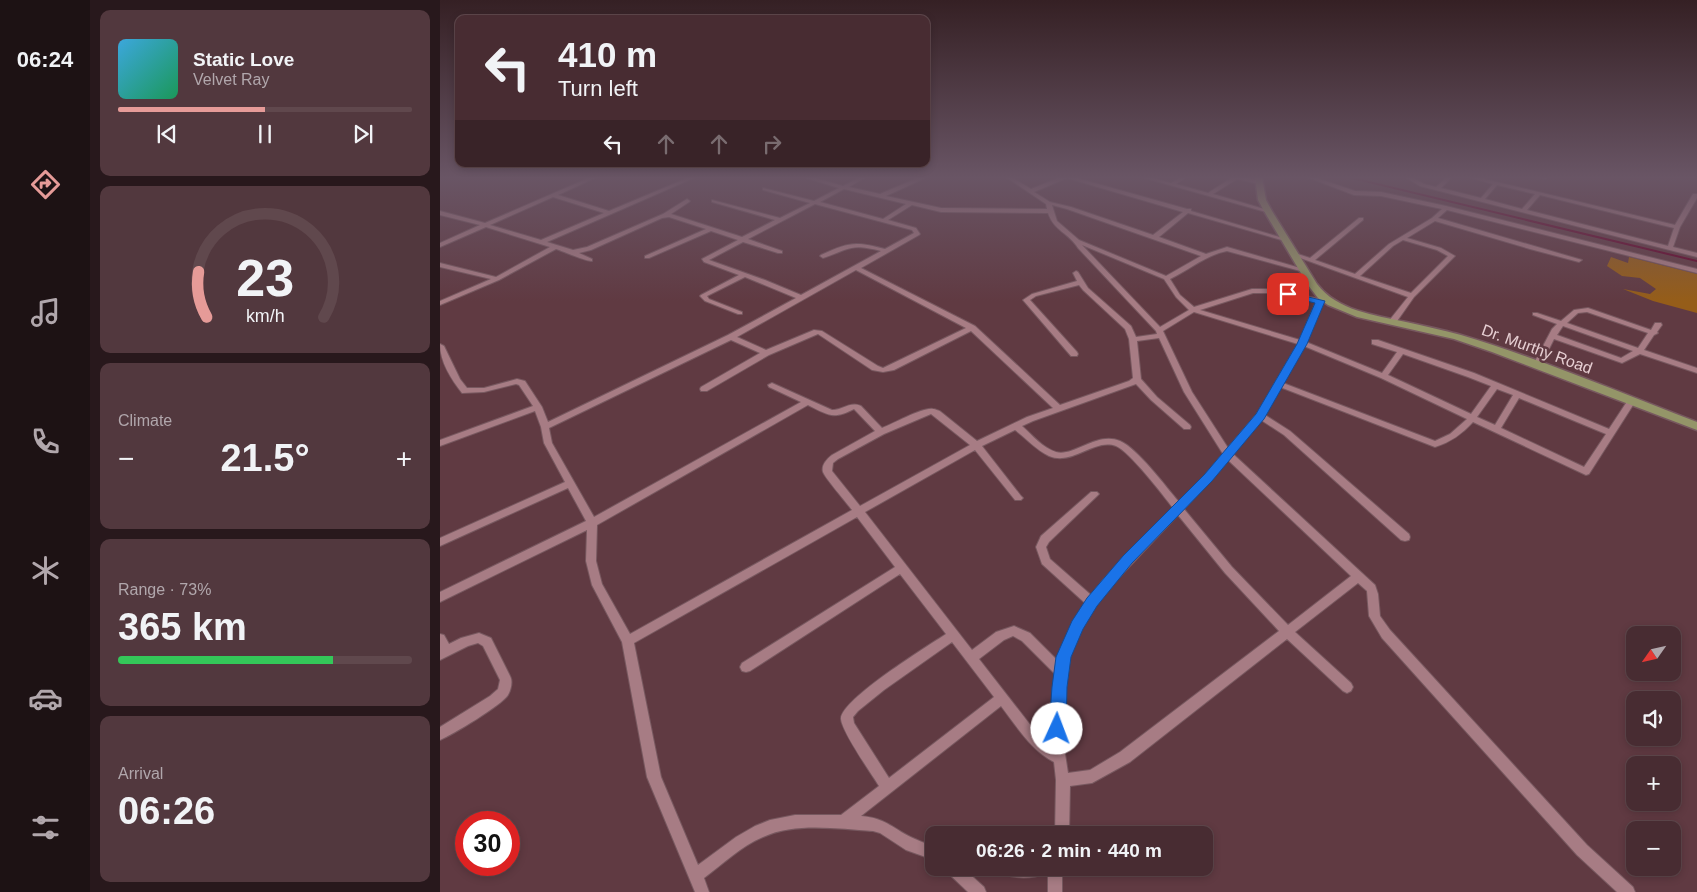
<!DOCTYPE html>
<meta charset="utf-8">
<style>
:root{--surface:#482c32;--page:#52383e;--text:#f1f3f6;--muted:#b1a7ac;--line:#60484d;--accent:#e69b98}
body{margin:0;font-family:Arial,sans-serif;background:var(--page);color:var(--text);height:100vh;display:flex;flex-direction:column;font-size:19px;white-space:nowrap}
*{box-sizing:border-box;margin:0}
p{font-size:16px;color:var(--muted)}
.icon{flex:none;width:28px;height:28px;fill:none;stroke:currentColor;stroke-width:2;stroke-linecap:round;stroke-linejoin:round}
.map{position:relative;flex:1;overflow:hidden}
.details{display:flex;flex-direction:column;gap:10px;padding:10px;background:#28181c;width:350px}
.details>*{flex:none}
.banner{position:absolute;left:15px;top:15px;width:475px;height:152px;border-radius:10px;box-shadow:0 2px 8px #0003,0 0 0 1px var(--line);background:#482c32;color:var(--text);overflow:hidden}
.needle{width:32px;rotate:236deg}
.controls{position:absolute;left:1186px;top:626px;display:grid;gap:10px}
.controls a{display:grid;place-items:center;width:55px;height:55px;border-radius:10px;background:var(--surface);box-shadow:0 2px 8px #0003,0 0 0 1px var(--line);font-size:25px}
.speed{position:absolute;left:15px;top:811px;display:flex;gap:10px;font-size:25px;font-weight:700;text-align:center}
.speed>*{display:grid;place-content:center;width:65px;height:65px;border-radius:50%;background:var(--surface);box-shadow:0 2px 8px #0003,0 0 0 1px var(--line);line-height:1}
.speed .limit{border:8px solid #d22;background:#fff;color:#111}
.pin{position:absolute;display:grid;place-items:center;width:42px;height:42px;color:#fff;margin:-21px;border-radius:10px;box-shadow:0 2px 8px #0006}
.me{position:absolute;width:55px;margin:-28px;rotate:2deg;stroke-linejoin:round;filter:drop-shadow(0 0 4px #0008)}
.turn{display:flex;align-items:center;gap:18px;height:105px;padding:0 20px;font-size:22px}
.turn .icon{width:65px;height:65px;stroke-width:2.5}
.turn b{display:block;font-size:35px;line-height:42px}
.lanes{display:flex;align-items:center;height:48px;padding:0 20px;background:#0003;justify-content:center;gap:25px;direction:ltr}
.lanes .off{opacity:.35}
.big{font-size:38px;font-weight:800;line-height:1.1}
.details .tile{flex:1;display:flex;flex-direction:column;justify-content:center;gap:8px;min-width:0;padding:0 18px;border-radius:10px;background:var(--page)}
.details .dial{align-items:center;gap:0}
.dial svg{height:130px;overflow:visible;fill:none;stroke:var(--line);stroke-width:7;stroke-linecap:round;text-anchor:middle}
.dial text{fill:var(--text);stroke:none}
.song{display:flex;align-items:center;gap:15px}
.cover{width:60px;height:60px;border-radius:8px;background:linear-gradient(135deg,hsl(200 70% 55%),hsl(150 70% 35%))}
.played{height:5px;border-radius:2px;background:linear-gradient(90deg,var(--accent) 50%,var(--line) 50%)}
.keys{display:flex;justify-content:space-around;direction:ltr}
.heat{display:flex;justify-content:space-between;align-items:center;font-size:28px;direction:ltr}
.charge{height:8px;border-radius:4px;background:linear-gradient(90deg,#34c759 73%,var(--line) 0)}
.trip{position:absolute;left:485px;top:826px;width:288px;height:50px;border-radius:10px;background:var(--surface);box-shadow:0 2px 8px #0003,0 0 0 1px var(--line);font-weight:800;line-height:50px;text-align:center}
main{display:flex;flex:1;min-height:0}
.tab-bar{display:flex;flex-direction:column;width:90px;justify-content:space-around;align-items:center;background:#1d1214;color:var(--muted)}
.tab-bar .icon{width:35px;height:35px}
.tab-bar .on{color:var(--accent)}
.tab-bar b{font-size:22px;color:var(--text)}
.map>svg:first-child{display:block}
</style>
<main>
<nav class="tab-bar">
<b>06:24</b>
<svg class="icon on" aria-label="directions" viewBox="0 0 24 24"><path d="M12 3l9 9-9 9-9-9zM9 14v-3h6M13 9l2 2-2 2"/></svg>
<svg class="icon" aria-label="music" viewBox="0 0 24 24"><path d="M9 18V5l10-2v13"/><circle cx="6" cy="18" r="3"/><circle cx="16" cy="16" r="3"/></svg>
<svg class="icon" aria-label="phone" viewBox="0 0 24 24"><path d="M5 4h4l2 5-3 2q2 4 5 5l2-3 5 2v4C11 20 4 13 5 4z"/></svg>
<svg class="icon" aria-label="climate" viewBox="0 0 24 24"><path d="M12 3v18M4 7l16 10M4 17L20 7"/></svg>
<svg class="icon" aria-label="car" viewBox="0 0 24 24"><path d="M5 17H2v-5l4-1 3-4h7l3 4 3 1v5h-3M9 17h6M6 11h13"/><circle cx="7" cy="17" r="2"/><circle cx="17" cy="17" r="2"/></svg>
<svg class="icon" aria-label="filters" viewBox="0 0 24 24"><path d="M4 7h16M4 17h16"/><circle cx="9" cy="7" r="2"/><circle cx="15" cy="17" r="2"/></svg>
</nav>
<section class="details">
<div class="tile">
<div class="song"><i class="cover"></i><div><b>Static Love</b><p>Velvet Ray</p></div></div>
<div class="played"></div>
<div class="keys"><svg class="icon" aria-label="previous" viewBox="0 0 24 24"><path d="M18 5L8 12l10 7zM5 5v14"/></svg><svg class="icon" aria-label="pause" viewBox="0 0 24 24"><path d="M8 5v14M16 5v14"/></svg><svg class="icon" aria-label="next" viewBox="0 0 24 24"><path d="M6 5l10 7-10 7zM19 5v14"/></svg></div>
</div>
<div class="tile dial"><svg viewBox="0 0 100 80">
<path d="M14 69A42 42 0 1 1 86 69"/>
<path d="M14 69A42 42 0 0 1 9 41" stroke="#e69b98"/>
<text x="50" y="56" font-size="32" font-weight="700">23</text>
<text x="50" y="72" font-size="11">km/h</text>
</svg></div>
<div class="tile"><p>Climate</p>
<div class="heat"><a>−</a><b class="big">21.5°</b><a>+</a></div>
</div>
<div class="tile"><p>Range · 73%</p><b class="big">365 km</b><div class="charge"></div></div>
<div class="tile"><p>Arrival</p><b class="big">06:26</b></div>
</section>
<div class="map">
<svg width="1257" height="892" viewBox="0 0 1257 892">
<rect width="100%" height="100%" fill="#603a42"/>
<polygon fill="#955d19" points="1171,257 1188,263 1189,257 1257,274 1257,313 1213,301 1183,289 1210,294 1216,289 1200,278 1182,276 1167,266"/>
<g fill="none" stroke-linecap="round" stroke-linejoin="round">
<polyline stroke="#65052b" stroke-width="2" points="908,177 1257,261"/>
<defs>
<g id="minor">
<path d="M151 177H157L118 195 169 211 250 177H256L107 242 133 250 147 247 223 214 247 199 250 201 249 202 231 214 302 237 335 220 272 202V200L340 218 370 203 323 190V188L374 201 399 188 366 178V177H372L403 186 421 177H426L409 187 440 194 480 177H485V178L446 196 501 208 607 209 606 204 566 177H571L591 189 621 177H633L747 209H751V211L850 240 845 241 748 213 719 237 766 254 787 247 867 270 864 272 787 251C766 255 749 270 730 279L740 295 754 307 812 289H832L880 299H888L891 301 888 303H883L866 342 942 373 957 352 932 344V340H938L1034 373 1169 429 1188 400H1194L1195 402 1149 474 1146 475 1033 422C1022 434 1011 442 995 447L840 387 825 415 850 431 969 534 970 537 969 540 965 541 961 540 844 435 821 420 793 454 935 585 938 594 940 616 950 630 1147 845 1193 887 1195 892H1177L1137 855 942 638 929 616 927 591 918 583 855 632 911 683 913 687 911 691 907 693 903 691 847 639 690 762 652 783 630 786 629 835H615L616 780 614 762C591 750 577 727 561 706L421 816C447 818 454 830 475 839 481 842 488 844 494 846V860L466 850 440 833 433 831C398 829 356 822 323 837 301 846 283 864 264 878L269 892H255L207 777 182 642 152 585 146 561 147 530 0 602V592L146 521 128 488 0 546V538L125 482 104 443 101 427 95 411 0 446V440L93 406 79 385 76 384 44 392 22 393C11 379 0 362 0 344L4 346 20 379 27 388H44L77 379 85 381 102 407 108 422 288 335 356 298 305 277 267 296 269 299 302 312V314H298L265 301 260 296 261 295 299 275 264 262 262 259 298 240 271 231 209 258H205V256L266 229 229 217 222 218 151 250 139 253 152 259V261C145 261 125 252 116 249L59 280 0 305V301L51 279 0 267V263L56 277 110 247 46 227 0 247V243L40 225 0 215V211L45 223ZM627 178 743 212 713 235 631 207 610 202 594 192ZM404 189 466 204 443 219 380 202ZM113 197 164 213 101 240 50 225ZM375 204 472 230 474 233 445 249C416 241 408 242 381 255L380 256 383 258C410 249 410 243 441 251L361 295 325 280 269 260 303 242 338 253H342V251L308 239ZM472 205 501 212 608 213C614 231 629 233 638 248L716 331 717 334 696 337 691 326 648 288 638 272 636 271 633 273 637 281 592 294 583 300 631 356H637L638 354 637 352 590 300 596 296 639 285 643 290 685 329 689 339 693 378 689 381 620 405 535 326 421 268 479 235 480 234 476 228 448 220ZM612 205 627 209 761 256 726 276 639 240 617 221ZM642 245 724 279 736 297 749 310 720 327ZM416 270 526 328 443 368 438 366 382 331 374 330 326 350 297 337ZM813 293H832L876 302 860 340 760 310ZM754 312 858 344 817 414 788 448 752 392 723 331ZM531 331 613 408 587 417 537 441 501 412C500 411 495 409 493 409 483 407 453 424 442 428L421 406C410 401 403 410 392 410L332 383 328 385 329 387 361 402 154 517 112 443 109 428 291 340 320 353 261 387 260 389 261 391H267L329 355 378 334 432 370 443 372 454 370ZM719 338 744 392 783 454 765 476 739 502C726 487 697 448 680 441 657 431 634 457 616 452 603 448 592 435 582 426L593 421 696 384 711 400 744 429H750L751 427 750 425 717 397 701 379 697 341ZM864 346 941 378 1027 419 1010 434 995 441 843 383ZM963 354 1028 377 1051 386 1031 414 948 375ZM1057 389 1073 395 1055 425 1037 417ZM1079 398 1166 434 1144 467 1061 428ZM368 405C388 415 393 420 414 409L435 431 392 455C387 459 381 465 383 472 385 478 407 503 412 510L190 634 162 584 156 561 157 525ZM491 414 530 445 420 506 392 471 393 463 398 459 444 434ZM575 430C586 438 596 450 609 456 633 466 654 438 676 446 689 451 723 495 733 508L663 580 651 595 610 559 606 547 609 542 657 496 659 494 657 492H651L601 536 596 547 602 564 645 603 633 622 618 661 590 633 574 626 556 632 532 650 425 512 535 450 575 500H581L583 498 581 496 542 446ZM788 460 911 576 848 625 792 567 744 509ZM738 515 785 573 839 631 680 752 650 770 628 773 623 741 626 687 630 657 642 627 656 605 671 586ZM417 517 455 567 302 663 300 667 302 671 306 672 310 671 460 574 506 634C488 646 400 700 401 719 402 732 431 773 439 786L401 815H355L330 820 315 826 296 837 258 865 221 777 194 643ZM573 636 582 641 616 675 611 741 612 747 595 731 539 659 564 640ZM512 642 554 697 449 778 414 723 413 717 418 711 444 690Z"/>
<polygon points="701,177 708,177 731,183 742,177 747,177 736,184 768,193 793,177 802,177 821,181 821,183 819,184 797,179 773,194 831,211 826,212"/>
<path d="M867 177H874L915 191 941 192 1006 206 1257 269V273L1007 210 998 218 1142 260 1139 262 1090 249 995 221 967 238 1001 248 1015 256 974 297 955 324H952L948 322 968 297 852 255 855 253 870 258 919 218H923V220L875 260 915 274 949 244 992 218 1002 209 941 196 914 195ZM963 240 997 250 1008 256 971 293 920 276 953 246Z"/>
<path d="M965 177H971L984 184 996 187 1007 177H1012L1001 188 1041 198 1053 184 1028 177H1036L1235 225 1253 194H1257V198L1240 227 1233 247 1257 253V257L980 186ZM1057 185 1095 194 1082 209 1045 199ZM1100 195 1234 228 1228 246 1087 210Z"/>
<polygon points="1098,177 1108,177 1105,179"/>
<path d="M1148 308 1211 330 1215 323H1221L1222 325 1217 332 1218 333 1214 335 1204 350 1257 368V373L1200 354 1182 363 1114 339 1100 367H1094L1093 365 1112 329 1117 324 1093 315V313H1097L1121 321 1134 310ZM1147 312 1208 333 1198 348 1127 323 1138 313ZM1123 326 1193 351 1181 358 1117 335Z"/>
<path d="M39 633 51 638 70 676C73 681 71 690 68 695 62 705 12 735 0 740V727L50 696 58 689 60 680 43 646 38 643 28 646 0 660V634L4 635 9 644 21 638Z"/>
<polygon points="506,868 523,868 544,887 546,892 528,892 508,873"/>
<path d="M559 868H622V892H608V869L606 873C592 879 575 879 561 873Z"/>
</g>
<path id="major" d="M815 177H822L826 200 832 211 877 284C897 311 935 315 966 322 984 326 1003 330 1021 335 1101 359 1179 392 1257 422V430L1052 352 1014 339 917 317 888 305 878 298 868 285 824 211 818 200Z"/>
</defs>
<use href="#minor" stroke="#77585f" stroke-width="2"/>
<use href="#major" stroke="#77585f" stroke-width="3"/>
<use href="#minor" fill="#a77c84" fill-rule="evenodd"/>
<use href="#major" fill="#949568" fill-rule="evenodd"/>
</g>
<linearGradient id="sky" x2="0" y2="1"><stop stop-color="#352024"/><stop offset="0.59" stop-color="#695565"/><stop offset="1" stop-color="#695565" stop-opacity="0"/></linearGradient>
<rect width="1257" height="301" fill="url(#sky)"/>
<polygon fill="#1a73e8" stroke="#114b97" points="848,292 885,301 867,344 824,419 772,481 692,563 657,606 643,629 631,657 627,687 626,729 623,735 617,737 612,735 609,729 612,687 616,657 632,621 647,598 683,556 764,475 816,414 857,344 875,303 845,296 845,293"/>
<g text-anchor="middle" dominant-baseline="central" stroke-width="5" stroke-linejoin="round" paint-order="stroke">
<g font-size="16" fill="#e7cfd3" stroke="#603a42">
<text transform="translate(1097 349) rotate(20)">Dr. Murthy Road</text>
</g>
</g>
</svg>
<div class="controls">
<a><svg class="needle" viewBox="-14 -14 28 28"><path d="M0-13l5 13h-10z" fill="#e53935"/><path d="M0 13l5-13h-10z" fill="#b1a7ac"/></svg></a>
<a><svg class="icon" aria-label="sound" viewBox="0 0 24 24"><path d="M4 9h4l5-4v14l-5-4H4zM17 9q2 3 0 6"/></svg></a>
<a>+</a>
<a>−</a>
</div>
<div class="speed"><div class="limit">30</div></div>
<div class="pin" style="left:848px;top:294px;background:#d93025"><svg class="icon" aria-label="arrive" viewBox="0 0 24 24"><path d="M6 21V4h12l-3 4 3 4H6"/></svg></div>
<svg class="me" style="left:617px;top:729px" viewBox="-20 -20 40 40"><circle r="19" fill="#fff"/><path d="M0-13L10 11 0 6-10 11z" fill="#1a73e8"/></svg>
<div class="trip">06:26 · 2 min · 440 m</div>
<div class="banner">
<div class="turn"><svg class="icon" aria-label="left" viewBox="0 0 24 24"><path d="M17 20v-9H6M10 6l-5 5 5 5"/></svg><div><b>410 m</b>Turn left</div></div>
<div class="lanes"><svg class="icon" aria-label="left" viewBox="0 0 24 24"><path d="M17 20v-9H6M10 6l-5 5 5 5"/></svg><svg class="icon off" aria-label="ahead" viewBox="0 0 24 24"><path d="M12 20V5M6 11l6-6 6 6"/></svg><svg class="icon off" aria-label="ahead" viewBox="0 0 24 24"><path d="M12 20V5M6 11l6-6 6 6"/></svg><svg class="icon off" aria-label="right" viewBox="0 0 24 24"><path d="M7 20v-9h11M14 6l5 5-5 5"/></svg></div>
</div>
</div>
</main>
